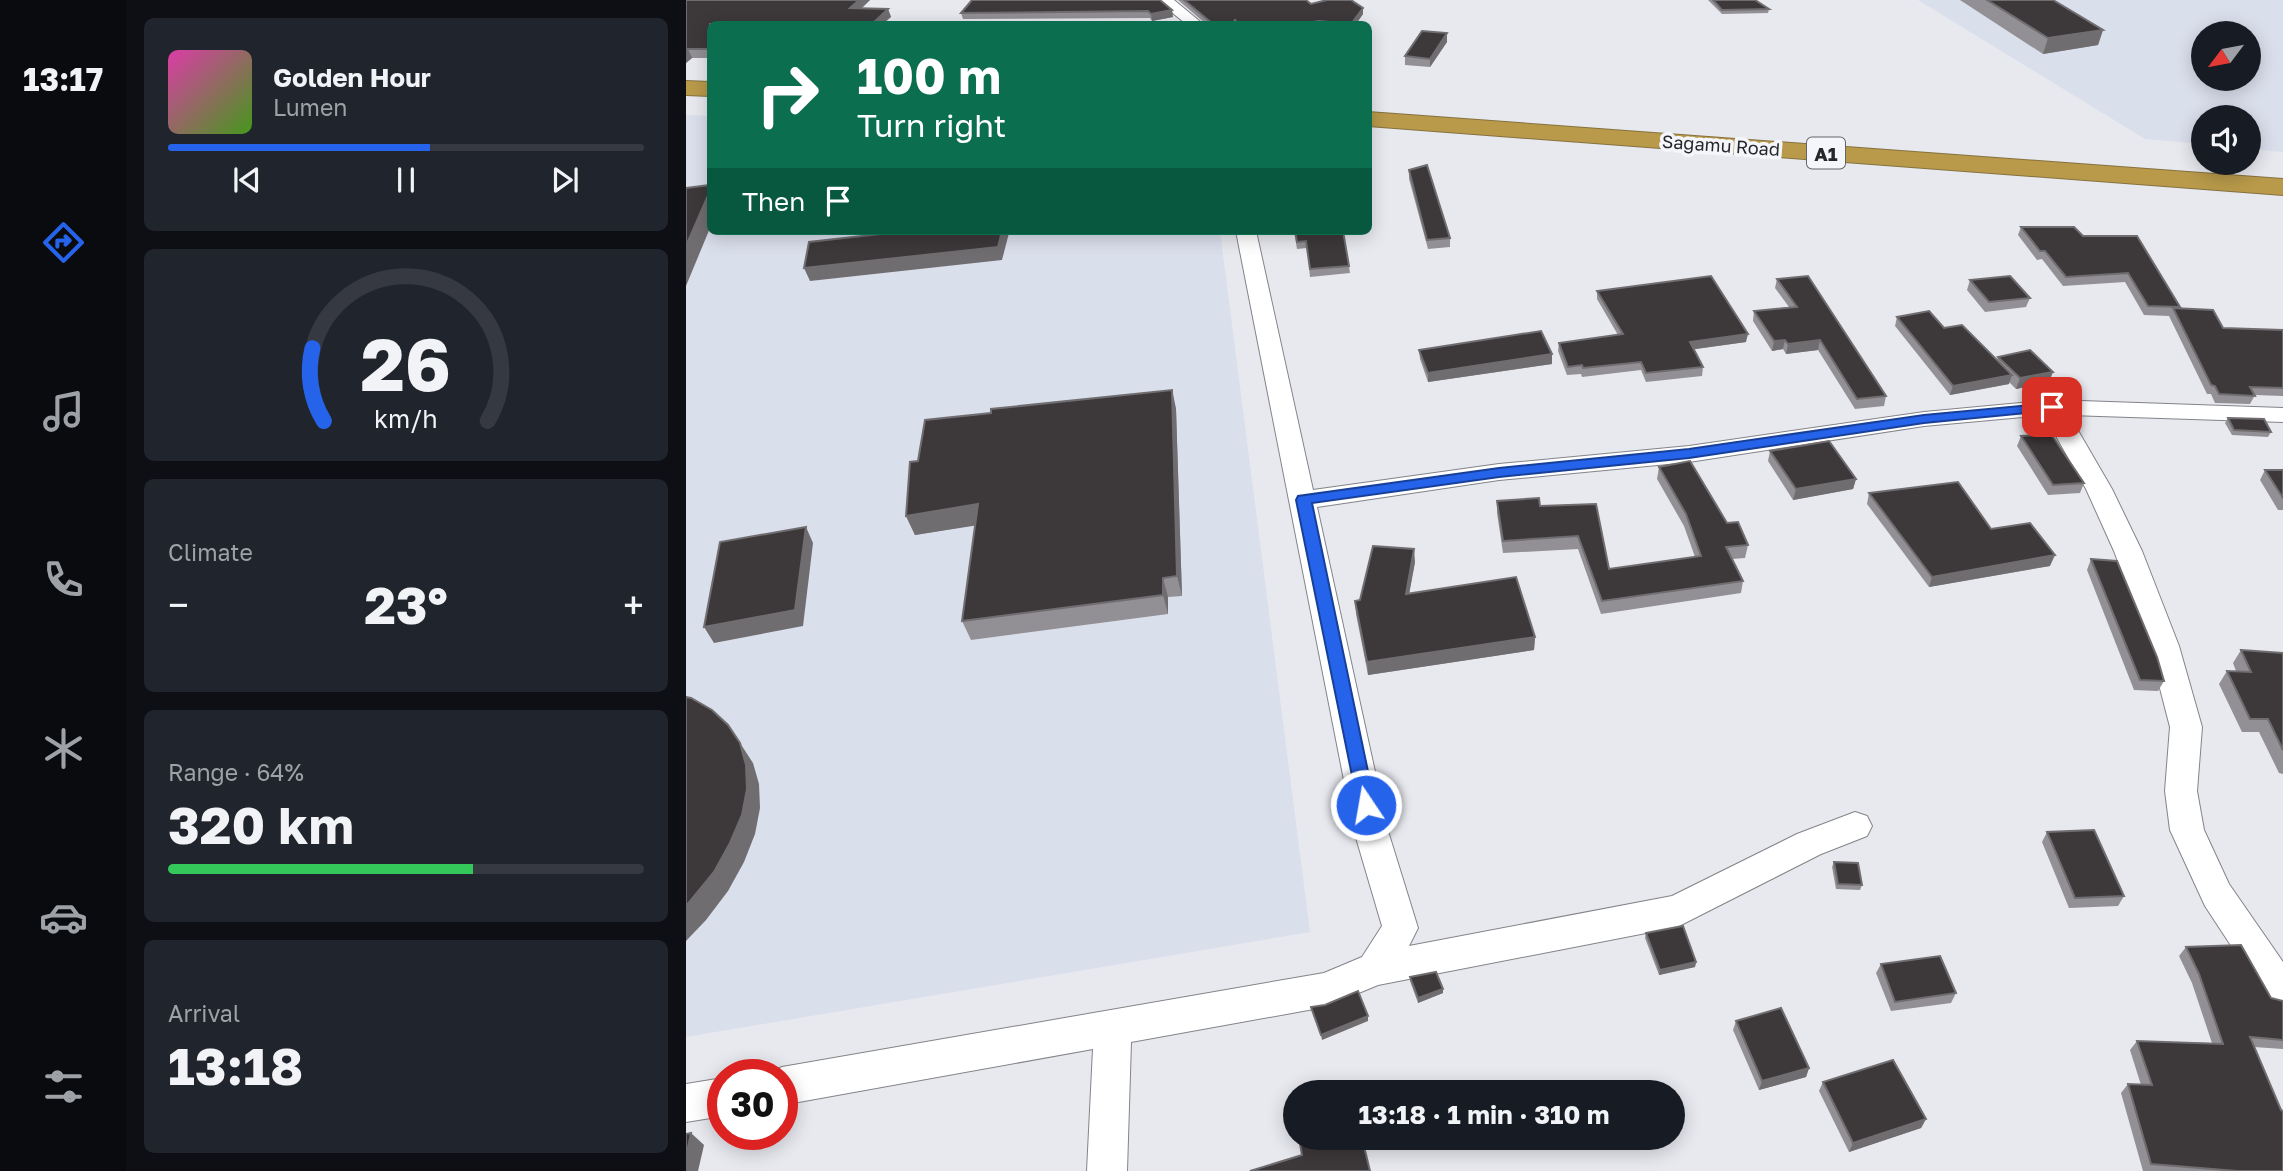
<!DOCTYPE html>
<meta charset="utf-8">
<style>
:root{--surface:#171b24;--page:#20242c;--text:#f1f3f6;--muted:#9ea1a6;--line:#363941;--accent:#2563eb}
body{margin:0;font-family:"Golos Text",sans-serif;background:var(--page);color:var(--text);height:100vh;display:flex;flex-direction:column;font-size:26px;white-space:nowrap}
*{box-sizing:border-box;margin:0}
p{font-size:23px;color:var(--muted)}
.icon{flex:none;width:38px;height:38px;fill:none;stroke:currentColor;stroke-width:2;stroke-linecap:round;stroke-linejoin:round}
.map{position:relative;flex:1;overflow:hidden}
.details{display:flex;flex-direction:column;gap:18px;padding:18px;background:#0d0f14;width:560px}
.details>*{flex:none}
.guide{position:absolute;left:21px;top:21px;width:665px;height:214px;border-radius:10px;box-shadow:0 4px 18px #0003;background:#0b6e4f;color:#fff;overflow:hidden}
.needle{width:46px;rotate:238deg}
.buttons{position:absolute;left:1505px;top:21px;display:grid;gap:14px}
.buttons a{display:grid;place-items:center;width:70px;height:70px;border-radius:50%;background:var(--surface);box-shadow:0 4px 18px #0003;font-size:35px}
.speed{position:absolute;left:21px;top:1059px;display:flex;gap:14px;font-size:35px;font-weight:700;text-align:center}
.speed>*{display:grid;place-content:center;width:91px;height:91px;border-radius:50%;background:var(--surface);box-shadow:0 4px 18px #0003;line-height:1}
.speed .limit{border:10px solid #d22;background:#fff;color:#111}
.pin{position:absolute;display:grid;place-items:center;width:60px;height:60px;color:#fff;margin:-30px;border-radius:14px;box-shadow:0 4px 10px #0006}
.me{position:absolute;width:77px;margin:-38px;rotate:348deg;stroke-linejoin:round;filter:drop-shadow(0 0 5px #0008)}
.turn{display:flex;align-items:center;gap:24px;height:147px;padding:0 35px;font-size:32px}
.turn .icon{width:91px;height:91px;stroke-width:2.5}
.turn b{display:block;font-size:49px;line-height:60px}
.then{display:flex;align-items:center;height:66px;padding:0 35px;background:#0003;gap:14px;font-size:26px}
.big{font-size:52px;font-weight:700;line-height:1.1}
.details .widget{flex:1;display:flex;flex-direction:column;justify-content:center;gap:10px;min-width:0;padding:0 24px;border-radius:10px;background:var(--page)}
.details .dial{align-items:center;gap:0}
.dial svg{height:182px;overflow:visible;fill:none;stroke:var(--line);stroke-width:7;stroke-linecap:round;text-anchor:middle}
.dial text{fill:var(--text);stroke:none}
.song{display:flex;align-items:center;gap:21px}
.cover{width:84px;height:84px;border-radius:10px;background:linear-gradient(135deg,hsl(320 70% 55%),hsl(100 70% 35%))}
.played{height:7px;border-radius:4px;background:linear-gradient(90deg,var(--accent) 55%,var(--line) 55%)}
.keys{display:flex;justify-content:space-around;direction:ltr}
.heat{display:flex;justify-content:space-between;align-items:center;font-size:38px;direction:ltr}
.charge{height:10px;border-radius:5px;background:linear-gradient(90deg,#34c759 64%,var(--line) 0)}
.trip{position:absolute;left:597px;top:1080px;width:402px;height:70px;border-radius:35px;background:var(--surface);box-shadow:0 4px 18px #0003;font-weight:700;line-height:70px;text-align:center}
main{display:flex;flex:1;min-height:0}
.tabs{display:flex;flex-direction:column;width:126px;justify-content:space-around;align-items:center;background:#090b0e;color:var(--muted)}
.tabs .icon{width:49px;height:49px}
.tabs .current{color:var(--accent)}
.tabs b{font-size:32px;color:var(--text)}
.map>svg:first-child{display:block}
</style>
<main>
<nav class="tabs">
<b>13:17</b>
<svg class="icon current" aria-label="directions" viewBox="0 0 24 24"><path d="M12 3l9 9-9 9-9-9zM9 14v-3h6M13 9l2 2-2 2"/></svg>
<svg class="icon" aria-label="music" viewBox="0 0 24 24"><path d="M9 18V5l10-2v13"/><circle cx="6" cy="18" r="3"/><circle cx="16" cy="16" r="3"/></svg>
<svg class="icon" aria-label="phone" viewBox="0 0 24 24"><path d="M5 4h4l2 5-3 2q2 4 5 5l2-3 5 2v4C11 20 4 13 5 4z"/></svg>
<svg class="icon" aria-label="climate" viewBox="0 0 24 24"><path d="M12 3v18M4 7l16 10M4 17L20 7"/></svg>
<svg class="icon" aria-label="car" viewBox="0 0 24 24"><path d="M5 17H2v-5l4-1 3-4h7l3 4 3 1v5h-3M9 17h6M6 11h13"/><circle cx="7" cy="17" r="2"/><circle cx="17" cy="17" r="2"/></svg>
<svg class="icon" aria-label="filters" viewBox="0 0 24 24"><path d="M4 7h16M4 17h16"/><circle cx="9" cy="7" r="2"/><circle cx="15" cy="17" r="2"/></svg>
</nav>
<section class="details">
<div class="widget">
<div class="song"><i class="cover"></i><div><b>Golden Hour</b><p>Lumen</p></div></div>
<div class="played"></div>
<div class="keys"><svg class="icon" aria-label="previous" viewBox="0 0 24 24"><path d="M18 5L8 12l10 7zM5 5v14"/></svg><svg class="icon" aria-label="pause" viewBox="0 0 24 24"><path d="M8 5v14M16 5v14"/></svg><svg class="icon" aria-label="next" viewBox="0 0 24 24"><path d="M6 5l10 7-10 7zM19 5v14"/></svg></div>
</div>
<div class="widget dial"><svg viewBox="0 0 100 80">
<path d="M14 69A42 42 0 1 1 86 69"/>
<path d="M14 69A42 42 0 0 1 9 37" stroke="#2563eb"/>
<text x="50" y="56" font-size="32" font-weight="700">26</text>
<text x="50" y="72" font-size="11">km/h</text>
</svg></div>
<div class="widget"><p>Climate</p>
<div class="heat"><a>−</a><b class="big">23°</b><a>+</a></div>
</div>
<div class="widget"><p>Range · 64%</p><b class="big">320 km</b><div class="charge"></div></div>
<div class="widget"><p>Arrival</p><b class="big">13:18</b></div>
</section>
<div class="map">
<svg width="1597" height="1171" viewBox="0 0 1597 1171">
<rect width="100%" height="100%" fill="#e7e9ef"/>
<g fill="#dadfec" fill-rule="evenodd">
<path d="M1232 0H1597V152L1563 149V117H1517V144L1459 139ZM1517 33H1563V79H1517Z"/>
<polygon points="0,115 24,116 24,231 534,231 624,932 0,1037"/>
</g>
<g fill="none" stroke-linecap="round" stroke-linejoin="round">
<defs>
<g id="street">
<polygon points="471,0 488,0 517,24 500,24"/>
<polygon points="550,231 570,231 627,490 813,464 1003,446 1238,412 1366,400 1597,408 1597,422 1383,415 1426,489 1456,551 1493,646 1516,727 1511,791 1518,830 1543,884 1597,962 1597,1010 1584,1005 1519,906 1484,830 1479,791 1484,727 1463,646 1428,551 1400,489 1358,415 1238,426 1003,462 813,480 631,507 702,831 732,928 723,946 986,896 1111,834 1169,812 1181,816 1186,826 1181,836 1135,854 991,927 692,985 639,1007 445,1042 441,1171 401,1171 407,1049 96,1105 96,1074 81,1074 96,1067 638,973 676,957 696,926 668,831"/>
<polygon points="37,1078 37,1116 0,1122 0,1084"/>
</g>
<g id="highway">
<polygon points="0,81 24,82 24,96 0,95"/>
<polygon points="682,112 1597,179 1597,195 682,126"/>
</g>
</defs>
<use href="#street" stroke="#828489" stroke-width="2"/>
<use href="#highway" stroke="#86723f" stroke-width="2"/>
<use href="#street" fill="#fff" fill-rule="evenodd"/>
<use href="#highway" fill="#b99a4b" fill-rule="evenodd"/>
</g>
<g fill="#929094">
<polygon points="0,0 184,0 176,8 202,9 205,17 24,24 24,58 6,58 0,63"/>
<polygon points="492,0 620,0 625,4 677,14 670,24 520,24"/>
<polygon points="1022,0 1069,0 1083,9 1082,13 1036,14"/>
<polygon points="1274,0 1367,0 1417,30 1412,45 1357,54"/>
<polygon points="486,10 487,17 466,21 464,18 277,19 275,13"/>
<polygon points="761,33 761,42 744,67 719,65 719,56"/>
<polygon points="723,170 764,238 764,247 742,249 723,179"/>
<polygon points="1335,227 1397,236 1494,307 1493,308 1537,328 1597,330 1597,396 1569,395 1564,404 1529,403 1525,394 1521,394 1483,316 1458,315 1439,282 1377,286 1356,259 1351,260 1332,235"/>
<polygon points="608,231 635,233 663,266 664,273 624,277 621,248 611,249"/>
<polygon points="1091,279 1200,396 1198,406 1169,409 1132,350 1100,354 1097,349 1086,351 1067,321 1068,311 1103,307 1089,288"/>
<polygon points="1284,280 1344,298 1340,307 1299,312 1281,290"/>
<polygon points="911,291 1060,342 1008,349 1017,367 1016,376 960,382 955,370 896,377 895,374 881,375 872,351 873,343 932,335 911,299"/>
<polygon points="1211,317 1258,328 1311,360 1312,357 1363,382 1330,389 1323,382 1323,384 1264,395 1209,326"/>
<polygon points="733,350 866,354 866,364 742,382 734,359"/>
<polygon points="486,390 490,409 496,596 482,597 482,614 285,640 276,621 289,525 229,535 220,516 305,413"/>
<polygon points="1542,418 1585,432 1582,437 1546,435 1539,423"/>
<polygon points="1335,436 1398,483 1394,493 1362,495 1331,446"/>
<polygon points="1084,451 1170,479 1167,489 1107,500 1082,461"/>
<polygon points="973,467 1041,523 1062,545 1059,558 1046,559 1057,581 1055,593 915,614 892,549 817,553 811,513 811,501 854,506 910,504 923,569 1009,557 998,526 971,479"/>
<polygon points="1579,470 1597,470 1597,510 1592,510 1574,480"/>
<polygon points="1183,493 1305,529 1364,566 1243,587 1181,504"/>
<polygon points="1405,559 1478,681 1472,691 1448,690 1401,570"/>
<polygon points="729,562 723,593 849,637 848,650 682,675 670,614 669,601 674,600"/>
<polygon points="1555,650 1597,653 1597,774 1593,773 1573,732 1556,732 1533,684 1541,671 1550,671 1547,663"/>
<polygon points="1361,832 1438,896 1432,906 1383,908 1356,842"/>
<polygon points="1148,862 1176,885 1174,890 1150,889 1146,867"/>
<polygon points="960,933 1010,962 1009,967 973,975 959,938"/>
<polygon points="1500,947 1585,998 1597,1001 1597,1049 1568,1047 1597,1171 1457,1171 1435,1093 1442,1084 1455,1085 1444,1050 1451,1041 1526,1043 1506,983 1493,956"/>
<polygon points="1195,964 1270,993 1265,1003 1205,1011 1190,973"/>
<polygon points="724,977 757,989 757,993 732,1003 724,981"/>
<polygon points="1050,1021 1123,1068 1120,1077 1073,1090 1047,1030"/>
<polygon points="1137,1082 1240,1119 1235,1128 1163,1152 1133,1091"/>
</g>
<g fill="#706d70">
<polygon points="173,0 184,0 167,16 164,8"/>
<polygon points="677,8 677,14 670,24 665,24"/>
<polygon points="202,9 205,17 197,24 186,24"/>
<polygon points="486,10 487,17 466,21 465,14"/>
<polygon points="633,21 634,24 616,24"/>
<polygon points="1417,30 1412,45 1357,54 1362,38"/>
<polygon points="761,33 761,42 744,67 744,59"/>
<polygon points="2,49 6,58 0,63 0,51"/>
<polygon points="24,191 24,228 0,286 0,246"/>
<polygon points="316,231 322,231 323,233 316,260 124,281 118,268"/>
<polygon points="1062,334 1060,342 1003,350 1004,342"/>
<polygon points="1099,340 1097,349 1086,351 1088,341"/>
<polygon points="1134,340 1132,350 1100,354 1102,344"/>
<polygon points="866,354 866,364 742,382 742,373"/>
<polygon points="1367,372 1363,382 1330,389 1334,378"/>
<polygon points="1326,375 1323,384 1264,395 1267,386"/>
<polygon points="486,390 490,409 496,596 491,576"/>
<polygon points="1170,479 1167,489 1107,500 1110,489"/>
<polygon points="292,504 299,524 229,535 220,516"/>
<polygon points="120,527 127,543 117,626 28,643 18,627"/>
<polygon points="728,549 729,562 721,606 720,594"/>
<polygon points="1369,555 1364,566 1243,587 1246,577"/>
<polygon points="477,578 482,597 482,614 477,595"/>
<polygon points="849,637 848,650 682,675 681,662"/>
<polygon points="54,743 67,763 73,784 74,808 69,834 58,862 42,891 20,920 0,941 0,906"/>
<polygon points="1010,962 1009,967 973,975 974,970"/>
<polygon points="757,989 757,993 732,1003 732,998"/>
<polygon points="682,1016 682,1021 636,1040 635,1035"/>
<polygon points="1123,1068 1120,1077 1073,1090 1076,1081"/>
<polygon points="1240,1119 1235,1128 1163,1152 1167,1143"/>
<polygon points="5,1133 18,1145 12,1171 0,1171 0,1157"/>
</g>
<g fill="#3d383a" stroke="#706d70" stroke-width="2">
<polygon points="0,0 173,0 164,8 202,9 186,24 24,24 24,49 2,49 0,51"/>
<polygon points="286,0 474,0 486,10 465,14 462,11 275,13"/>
<polygon points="498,0 620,0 625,4 641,0 665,0 677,8 665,24 633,21 616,24 552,24 549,20 546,24 527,24"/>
<polygon points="1027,0 1069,0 1083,9 1036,10"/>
<polygon points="1301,0 1367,0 1417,30 1362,38"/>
<polygon points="736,31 761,33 744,59 719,56"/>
<polygon points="741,165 764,238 741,240 723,170"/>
<polygon points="24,185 24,191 0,246 0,188"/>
<polygon points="1335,227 1388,227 1397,236 1451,236 1494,307 1462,306 1442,273 1380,277 1359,251 1354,251"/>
<polygon points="221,231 316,231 312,247 118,268 123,242"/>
<polygon points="609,231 634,231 635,233 657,231 663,266 624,269 620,241 611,242"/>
<polygon points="1025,276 1062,334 1004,342 1017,367 960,373 955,362 897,368 896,365 882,367 873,343 937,334 911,291"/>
<polygon points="1122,276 1200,396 1171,399 1134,340 1102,344 1099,340 1088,341 1068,311 1111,307 1091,279"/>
<polygon points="1324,276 1344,298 1303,302 1284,280"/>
<polygon points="1487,308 1527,310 1537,328 1597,330 1597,388 1564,387 1569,396 1533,394 1529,386 1525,385"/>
<polygon points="1243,311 1258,328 1276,325 1326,375 1267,386 1211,317"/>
<polygon points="855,331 866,354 742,373 733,350"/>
<polygon points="1344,350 1367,372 1334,378 1312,357"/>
<polygon points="486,390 491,576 477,578 477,595 276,621 292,504 220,516 224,462 232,461 239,420 305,413 305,409"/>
<polygon points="1542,418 1578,419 1585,432 1548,430"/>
<polygon points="1365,434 1398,483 1367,485 1335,436"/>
<polygon points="1143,441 1170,479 1110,489 1084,451"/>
<polygon points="1004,461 1041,523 1052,522 1062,545 1040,547 1057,581 916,601 892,536 817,541 811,501 853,498 854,506 910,504 923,569 1015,556 1000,514 973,467"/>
<polygon points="1579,470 1597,470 1597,498"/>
<polygon points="1272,482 1305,529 1344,523 1369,555 1246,577 1183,493"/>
<polygon points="120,527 109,610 18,627 34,542"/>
<polygon points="687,546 728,549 720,594 830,577 849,637 681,662 669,601 674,600"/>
<polygon points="1405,559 1431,561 1471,657 1478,681 1454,680"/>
<polygon points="1555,650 1597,653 1597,750 1582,719 1564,719 1541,671 1565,672"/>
<polygon points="0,697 5,698 26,710 42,725 54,743 60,765 61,789 56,815 44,843 28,872 0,906"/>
<polygon points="1408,830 1438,896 1389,898 1361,832"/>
<polygon points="1148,862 1172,863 1176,885 1152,884"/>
<polygon points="997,926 1010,962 974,970 960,933"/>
<polygon points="1555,945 1585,998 1597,1001 1597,1040 1564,1037 1595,1110 1597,1111 1597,1171 1551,1171 1465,1164 1442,1084 1466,1085 1451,1041 1537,1044 1513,974 1500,947"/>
<polygon points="1254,956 1270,993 1209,1002 1195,964"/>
<polygon points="750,972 757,989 732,998 724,977"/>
<polygon points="672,991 682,1016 635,1035 625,1007 639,1005"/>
<polygon points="1095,1008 1123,1068 1076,1081 1050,1021"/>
<polygon points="1207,1060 1240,1119 1167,1143 1137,1082"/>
<polygon points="5,1133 0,1157 0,1134"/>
<polygon points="613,1138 676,1138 684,1171 564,1171 616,1155"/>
</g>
<polygon fill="#2563eb" stroke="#184099" stroke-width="2" points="1366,403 1371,404 1371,410 1238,423 1003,458 813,477 626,503 689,805 686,810 680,813 673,810 610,500 612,496 813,468 1003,449 1238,415"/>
<g text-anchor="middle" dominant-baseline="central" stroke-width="7" stroke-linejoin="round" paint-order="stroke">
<g font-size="18" fill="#262729" stroke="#f4f6fc">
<text transform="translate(1035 145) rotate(4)">Sagamu Road</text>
</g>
<rect fill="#f4f6fc" stroke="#646568" stroke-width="2" x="1121" y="137.5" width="38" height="31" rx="5"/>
<g font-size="19" font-weight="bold" fill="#262729">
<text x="1140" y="153">A1</text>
</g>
</g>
</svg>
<div class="buttons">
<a><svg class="needle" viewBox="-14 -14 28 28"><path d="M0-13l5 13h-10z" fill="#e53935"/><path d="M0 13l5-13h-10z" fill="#9ea1a6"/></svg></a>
<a><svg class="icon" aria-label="sound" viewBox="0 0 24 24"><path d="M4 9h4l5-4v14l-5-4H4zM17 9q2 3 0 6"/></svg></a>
</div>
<div class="speed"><div class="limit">30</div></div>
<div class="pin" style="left:1366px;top:407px;background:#d93025"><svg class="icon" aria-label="arrive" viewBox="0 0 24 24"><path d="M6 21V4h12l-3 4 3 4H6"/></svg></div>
<svg class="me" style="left:680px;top:805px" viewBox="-20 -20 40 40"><circle r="17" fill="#2563eb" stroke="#fff" stroke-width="3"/><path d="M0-11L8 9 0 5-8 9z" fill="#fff"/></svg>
<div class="trip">13:18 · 1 min · 310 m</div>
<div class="guide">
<div class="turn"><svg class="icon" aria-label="right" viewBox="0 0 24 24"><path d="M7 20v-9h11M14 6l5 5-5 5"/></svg><div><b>100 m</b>Turn right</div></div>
<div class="then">Then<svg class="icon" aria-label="arrive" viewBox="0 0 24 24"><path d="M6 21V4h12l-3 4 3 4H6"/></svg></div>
</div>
</div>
</main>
